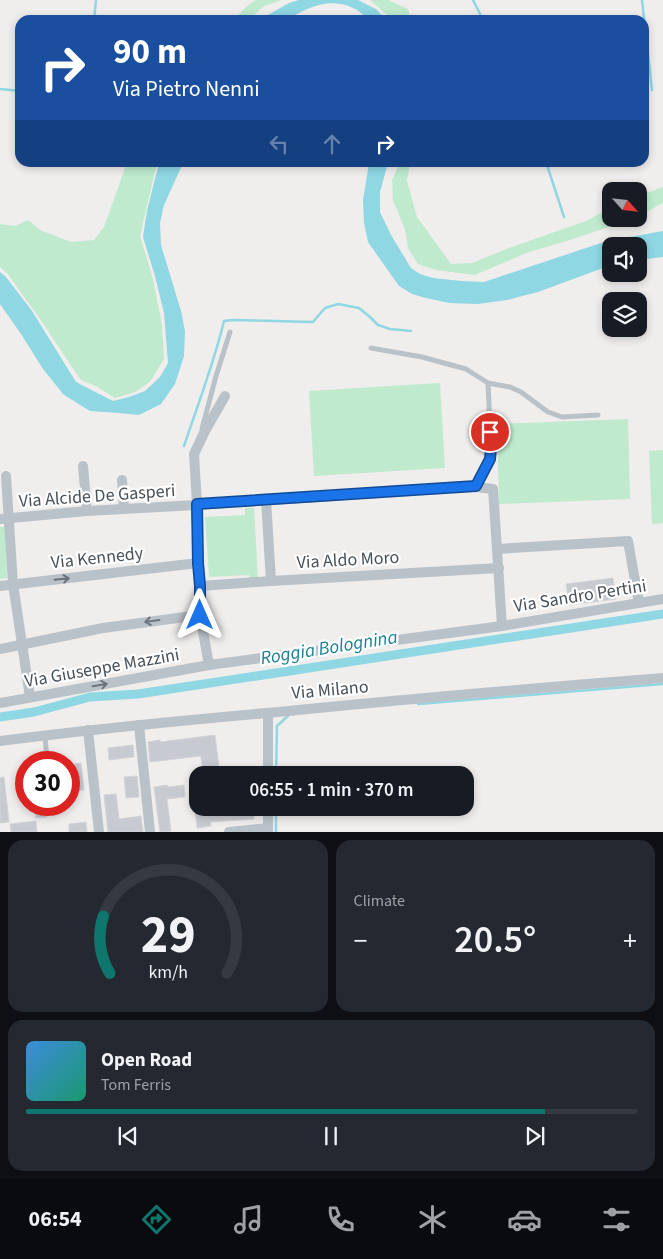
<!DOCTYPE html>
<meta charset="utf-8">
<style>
:root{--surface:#171b24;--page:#242831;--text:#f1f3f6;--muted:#9ea1a6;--line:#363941;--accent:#0f766e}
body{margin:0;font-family:"Source Sans 3",sans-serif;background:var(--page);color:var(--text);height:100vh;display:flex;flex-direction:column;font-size:19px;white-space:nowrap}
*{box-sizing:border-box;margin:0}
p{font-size:16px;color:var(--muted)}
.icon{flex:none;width:28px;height:28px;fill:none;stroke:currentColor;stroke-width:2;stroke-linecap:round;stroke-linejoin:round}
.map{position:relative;height:832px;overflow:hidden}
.details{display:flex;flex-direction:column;gap:8px;padding:8px;background:#0d0f14;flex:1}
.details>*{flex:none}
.guide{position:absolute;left:15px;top:15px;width:634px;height:152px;border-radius:15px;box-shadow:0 2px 8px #0003;background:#1a4fa0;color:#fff;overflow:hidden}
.needle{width:32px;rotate:117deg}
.buttons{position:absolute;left:602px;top:182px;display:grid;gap:10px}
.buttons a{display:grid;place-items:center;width:45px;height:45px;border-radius:10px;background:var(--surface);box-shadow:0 2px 8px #0003;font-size:25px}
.speed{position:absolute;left:15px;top:751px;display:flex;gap:10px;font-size:25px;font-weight:700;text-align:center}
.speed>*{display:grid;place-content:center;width:65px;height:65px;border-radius:50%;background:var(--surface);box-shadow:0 2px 8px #0003;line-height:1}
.speed .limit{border:8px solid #d22;background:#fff;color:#111}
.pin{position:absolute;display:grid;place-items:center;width:42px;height:42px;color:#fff;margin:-21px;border:2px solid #fff;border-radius:50%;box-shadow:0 1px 5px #0007}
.me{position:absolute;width:55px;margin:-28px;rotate:0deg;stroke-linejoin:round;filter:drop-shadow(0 0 4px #0008)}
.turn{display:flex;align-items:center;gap:18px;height:105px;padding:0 15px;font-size:22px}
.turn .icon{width:65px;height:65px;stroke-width:2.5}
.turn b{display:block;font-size:35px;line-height:42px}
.lanes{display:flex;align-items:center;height:48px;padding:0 15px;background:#0003;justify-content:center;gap:25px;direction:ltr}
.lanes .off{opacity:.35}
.big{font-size:38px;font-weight:600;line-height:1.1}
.details .widget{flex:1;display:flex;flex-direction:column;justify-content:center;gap:8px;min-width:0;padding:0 18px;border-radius:15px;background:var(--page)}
.details .dial{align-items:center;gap:0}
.dial svg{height:130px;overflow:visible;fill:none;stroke:var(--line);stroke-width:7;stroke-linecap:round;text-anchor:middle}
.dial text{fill:var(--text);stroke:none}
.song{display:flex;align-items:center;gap:15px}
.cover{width:60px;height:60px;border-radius:8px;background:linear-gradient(135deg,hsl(210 70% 55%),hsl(160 70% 35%))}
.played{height:5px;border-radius:2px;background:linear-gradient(90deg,var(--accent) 85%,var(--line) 85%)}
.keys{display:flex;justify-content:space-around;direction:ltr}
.heat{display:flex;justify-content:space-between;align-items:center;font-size:28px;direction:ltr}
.details .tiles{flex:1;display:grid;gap:8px;grid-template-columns:1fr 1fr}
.widget:last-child{grid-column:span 2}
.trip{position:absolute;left:189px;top:766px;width:285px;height:50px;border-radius:15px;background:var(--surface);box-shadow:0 2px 8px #0003;font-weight:600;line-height:50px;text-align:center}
.dock{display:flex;height:80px;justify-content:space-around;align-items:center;background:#090b0e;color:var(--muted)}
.dock .icon{width:35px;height:35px}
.dock .current{color:var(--accent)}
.dock b{font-size:22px;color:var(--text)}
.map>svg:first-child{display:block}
</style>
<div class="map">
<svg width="663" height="832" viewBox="0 0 663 832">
<rect width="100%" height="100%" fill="#f0eded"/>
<g fill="#bfeacd">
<polygon points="256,0 282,0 264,6 249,20 233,20 247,6"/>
<polygon points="370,0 388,0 408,9 411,20 390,20 387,15"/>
<polygon points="127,162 157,163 140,236 153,279 162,325 164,359 150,382 135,392 115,398 96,386 81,380 64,355 38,316 7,273 0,267 0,224 15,226 28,220 40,230 71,242 94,240 104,227"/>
<polygon points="400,162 410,163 407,181 417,217 451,264 472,263 509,248 586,221 611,207 611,219 632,219 570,240 526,253 475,275 436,270 418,264 408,248 405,230 393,200 392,180"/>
<polygon points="663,187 663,203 639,216 639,196"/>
<polygon points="440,383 445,468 314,476 309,391"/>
<polygon points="628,419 630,499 499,504 497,424"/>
<polygon points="663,450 663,523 652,524 649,451"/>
<polygon points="245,508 254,508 258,579 250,579 249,575 209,577 205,517 245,515"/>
<polygon points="0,527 5,527 7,578 0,579"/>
</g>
<g fill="#8fd7e3">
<path d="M299 0H358L376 9 386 20H368C357 5 336 0 319 5 307 8 297 14 287 19 280 22 267 20 259 20L289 3Z"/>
<polygon points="159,163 183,163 164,205 160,223 161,245 181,311 185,331 184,356 175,384 161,404 139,415 118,413 90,411 64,395 43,369 21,334 0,304 0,272 6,277 32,311 76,382 113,401 129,397 145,391 160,377 168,363 164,313 155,276 143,237 147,211"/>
<polygon points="369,163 388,163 380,192 380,212 391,235 411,268 420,274 433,278 462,281 484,282 607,241 663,231 663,257 639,260 639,246 611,246 611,265 538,292 507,300 478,304 449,303 426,298 412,294 399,286 368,242 364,223 363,200"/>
</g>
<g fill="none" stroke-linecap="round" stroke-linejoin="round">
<g stroke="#8fd7e3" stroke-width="2.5">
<polyline points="473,0 483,20"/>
<polyline points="642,0 652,90"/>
<polyline points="94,20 96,0"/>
<polyline points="0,89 20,91"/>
<polyline points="546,162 564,217"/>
<path d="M184 446C198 404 214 363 224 321L232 320 313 322 325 308 338 304 359 308 370 317 378 325 390 329 411 331"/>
<polyline points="418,704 663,684"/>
<polyline points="276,775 277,726 290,714"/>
<polyline points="276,808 276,832"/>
</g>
<polyline stroke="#8fd7e3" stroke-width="9" points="0,717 34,712 90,697 138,694 663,614"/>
</g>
<g fill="#c7cad0" stroke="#d2d4d8">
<polygon points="613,578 616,599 569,605 566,584"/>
<polygon points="215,735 220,775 203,775 201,756 150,762 148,742 160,740 160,742"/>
<polygon points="133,745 134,757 109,760 108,748"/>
<polygon points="81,763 84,790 70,791 69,765"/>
<polygon points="137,776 139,797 126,798 124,777"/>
<polygon points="4,777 9,822 0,823 0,778"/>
<polygon points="167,785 168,787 184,785 185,797 167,799 171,831 160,832 154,787"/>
<polygon points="116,794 119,819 141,816 143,832 108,832 104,795"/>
<polygon points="35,805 46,805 47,817 36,818"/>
<polygon points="195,808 254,808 254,819 210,822 211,826 197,828"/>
<polygon points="36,821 37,832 11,832 10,824"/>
<polygon points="86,822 87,832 69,832 69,824"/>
</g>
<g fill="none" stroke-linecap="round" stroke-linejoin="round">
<g stroke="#bac2c9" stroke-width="5">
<polyline points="371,348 422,357 466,369 488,383 510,387 521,392 548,412 562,417 598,415"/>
<polyline points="202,429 216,376 230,332"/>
<polyline points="476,487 490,459 491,448 488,383"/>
<polyline points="45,736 47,760"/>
</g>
<g stroke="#bac2c9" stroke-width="10">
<polyline points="83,466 87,511"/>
<polyline points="6,476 13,584 30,697"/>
<polyline points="122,480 124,509"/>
<polyline points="266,500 271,581"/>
<polyline points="197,504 194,454 205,431 225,396"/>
<polyline points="196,505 200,586 200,615 209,665"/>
<polyline points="0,519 87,511 196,505 465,487 476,487 493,489 502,626"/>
<polyline points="497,549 628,541 639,603"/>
<polyline points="0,586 198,563"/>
<polyline points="200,586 271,581 499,568"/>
<polyline points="0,649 103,628 200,615"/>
<polyline points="0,703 209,665 502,626 663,599"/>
<polyline points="139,725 150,832"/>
<polyline points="88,730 99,832"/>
<path d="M0 741C93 729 186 720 278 712 407 699 535 688 663 678"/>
<polyline points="268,775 268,713"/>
<polyline points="229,832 268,828"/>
<polyline points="268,832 268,808"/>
</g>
</g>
<defs><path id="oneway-shaft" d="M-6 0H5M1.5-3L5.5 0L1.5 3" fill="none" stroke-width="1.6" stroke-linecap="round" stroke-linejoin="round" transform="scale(1.25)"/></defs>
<g stroke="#6a737b">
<use href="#oneway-shaft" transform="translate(62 579) rotate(-6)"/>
<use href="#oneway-shaft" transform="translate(152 621) rotate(172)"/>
<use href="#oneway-shaft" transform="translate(100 685) rotate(-10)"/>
</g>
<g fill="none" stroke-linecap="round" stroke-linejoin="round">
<defs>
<polyline id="route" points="200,615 200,586 198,563 197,504 476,486 490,459 491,448 490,432"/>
</defs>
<use href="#route" stroke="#114b97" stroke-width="12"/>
<use href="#route" stroke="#1a73e8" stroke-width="9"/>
</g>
<g text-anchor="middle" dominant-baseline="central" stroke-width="4.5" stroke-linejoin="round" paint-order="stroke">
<g font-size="18" fill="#475159" stroke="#fff">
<text transform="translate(97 496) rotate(-4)">Via Alcide De Gasperi</text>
<text transform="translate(97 558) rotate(-6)">Via Kennedy</text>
<text transform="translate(348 560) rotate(-3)">Via Aldo Moro</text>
<text transform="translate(580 596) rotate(-9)">Via Sandro Pertini</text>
<text transform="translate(102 668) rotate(-10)">Via Giuseppe Mazzini</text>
<text transform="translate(330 690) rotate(-5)">Via Milano</text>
</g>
<g font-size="19" font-style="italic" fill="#198193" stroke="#fff">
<text transform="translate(329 648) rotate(-9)">Roggia Bolognina</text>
</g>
</g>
</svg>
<div class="buttons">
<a><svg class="needle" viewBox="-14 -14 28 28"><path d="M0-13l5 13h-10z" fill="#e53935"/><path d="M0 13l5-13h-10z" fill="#9ea1a6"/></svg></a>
<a><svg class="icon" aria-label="sound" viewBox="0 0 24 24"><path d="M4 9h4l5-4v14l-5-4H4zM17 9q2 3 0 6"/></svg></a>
<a><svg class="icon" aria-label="layers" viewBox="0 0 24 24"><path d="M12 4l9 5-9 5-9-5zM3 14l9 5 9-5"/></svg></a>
</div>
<div class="speed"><div class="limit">30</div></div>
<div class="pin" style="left:490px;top:432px;background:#d93025"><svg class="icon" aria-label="arrive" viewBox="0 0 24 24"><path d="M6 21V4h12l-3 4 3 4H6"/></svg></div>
<svg class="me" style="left:200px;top:615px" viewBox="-20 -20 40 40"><path d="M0-17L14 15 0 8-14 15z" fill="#1a73e8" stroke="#fff" stroke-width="4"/></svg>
<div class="trip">06:55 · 1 min · 370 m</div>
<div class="guide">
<div class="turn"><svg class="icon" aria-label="right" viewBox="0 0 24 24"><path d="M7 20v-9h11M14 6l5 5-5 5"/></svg><div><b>90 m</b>Via Pietro Nenni</div></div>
<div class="lanes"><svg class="icon off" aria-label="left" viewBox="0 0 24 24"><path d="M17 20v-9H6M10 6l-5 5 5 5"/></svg><svg class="icon off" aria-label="ahead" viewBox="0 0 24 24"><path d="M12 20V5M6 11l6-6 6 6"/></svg><svg class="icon" aria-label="right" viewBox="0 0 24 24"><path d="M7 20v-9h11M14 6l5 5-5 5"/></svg></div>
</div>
</div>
<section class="details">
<div class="tiles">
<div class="widget dial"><svg viewBox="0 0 100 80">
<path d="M14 69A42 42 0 1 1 86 69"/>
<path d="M14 69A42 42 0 0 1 10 34" stroke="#0f766e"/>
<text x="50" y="56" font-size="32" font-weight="700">29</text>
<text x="50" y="72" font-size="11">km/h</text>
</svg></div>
<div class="widget"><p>Climate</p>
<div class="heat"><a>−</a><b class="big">20.5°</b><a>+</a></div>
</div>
<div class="widget">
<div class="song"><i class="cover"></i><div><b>Open Road</b><p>Tom Ferris</p></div></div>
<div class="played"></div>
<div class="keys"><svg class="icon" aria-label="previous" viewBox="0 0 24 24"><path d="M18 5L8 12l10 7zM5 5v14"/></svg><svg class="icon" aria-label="pause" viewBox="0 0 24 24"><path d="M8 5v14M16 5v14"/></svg><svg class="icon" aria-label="next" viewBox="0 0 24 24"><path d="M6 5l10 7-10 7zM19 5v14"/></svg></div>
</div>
</div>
</section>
<nav class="dock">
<b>06:54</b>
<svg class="icon current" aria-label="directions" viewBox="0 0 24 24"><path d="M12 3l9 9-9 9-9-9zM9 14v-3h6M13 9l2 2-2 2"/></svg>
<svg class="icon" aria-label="music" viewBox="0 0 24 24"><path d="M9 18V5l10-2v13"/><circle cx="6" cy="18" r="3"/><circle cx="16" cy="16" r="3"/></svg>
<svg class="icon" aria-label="phone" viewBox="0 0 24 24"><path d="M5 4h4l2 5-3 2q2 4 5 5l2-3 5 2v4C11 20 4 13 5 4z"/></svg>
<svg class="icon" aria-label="climate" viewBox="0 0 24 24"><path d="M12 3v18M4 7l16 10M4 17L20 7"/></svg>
<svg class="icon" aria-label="car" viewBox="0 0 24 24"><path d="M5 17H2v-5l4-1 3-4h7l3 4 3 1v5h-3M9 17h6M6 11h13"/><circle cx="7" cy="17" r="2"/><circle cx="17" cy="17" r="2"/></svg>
<svg class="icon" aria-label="filters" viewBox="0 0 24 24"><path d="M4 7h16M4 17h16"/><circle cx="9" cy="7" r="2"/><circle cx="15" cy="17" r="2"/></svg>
</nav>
